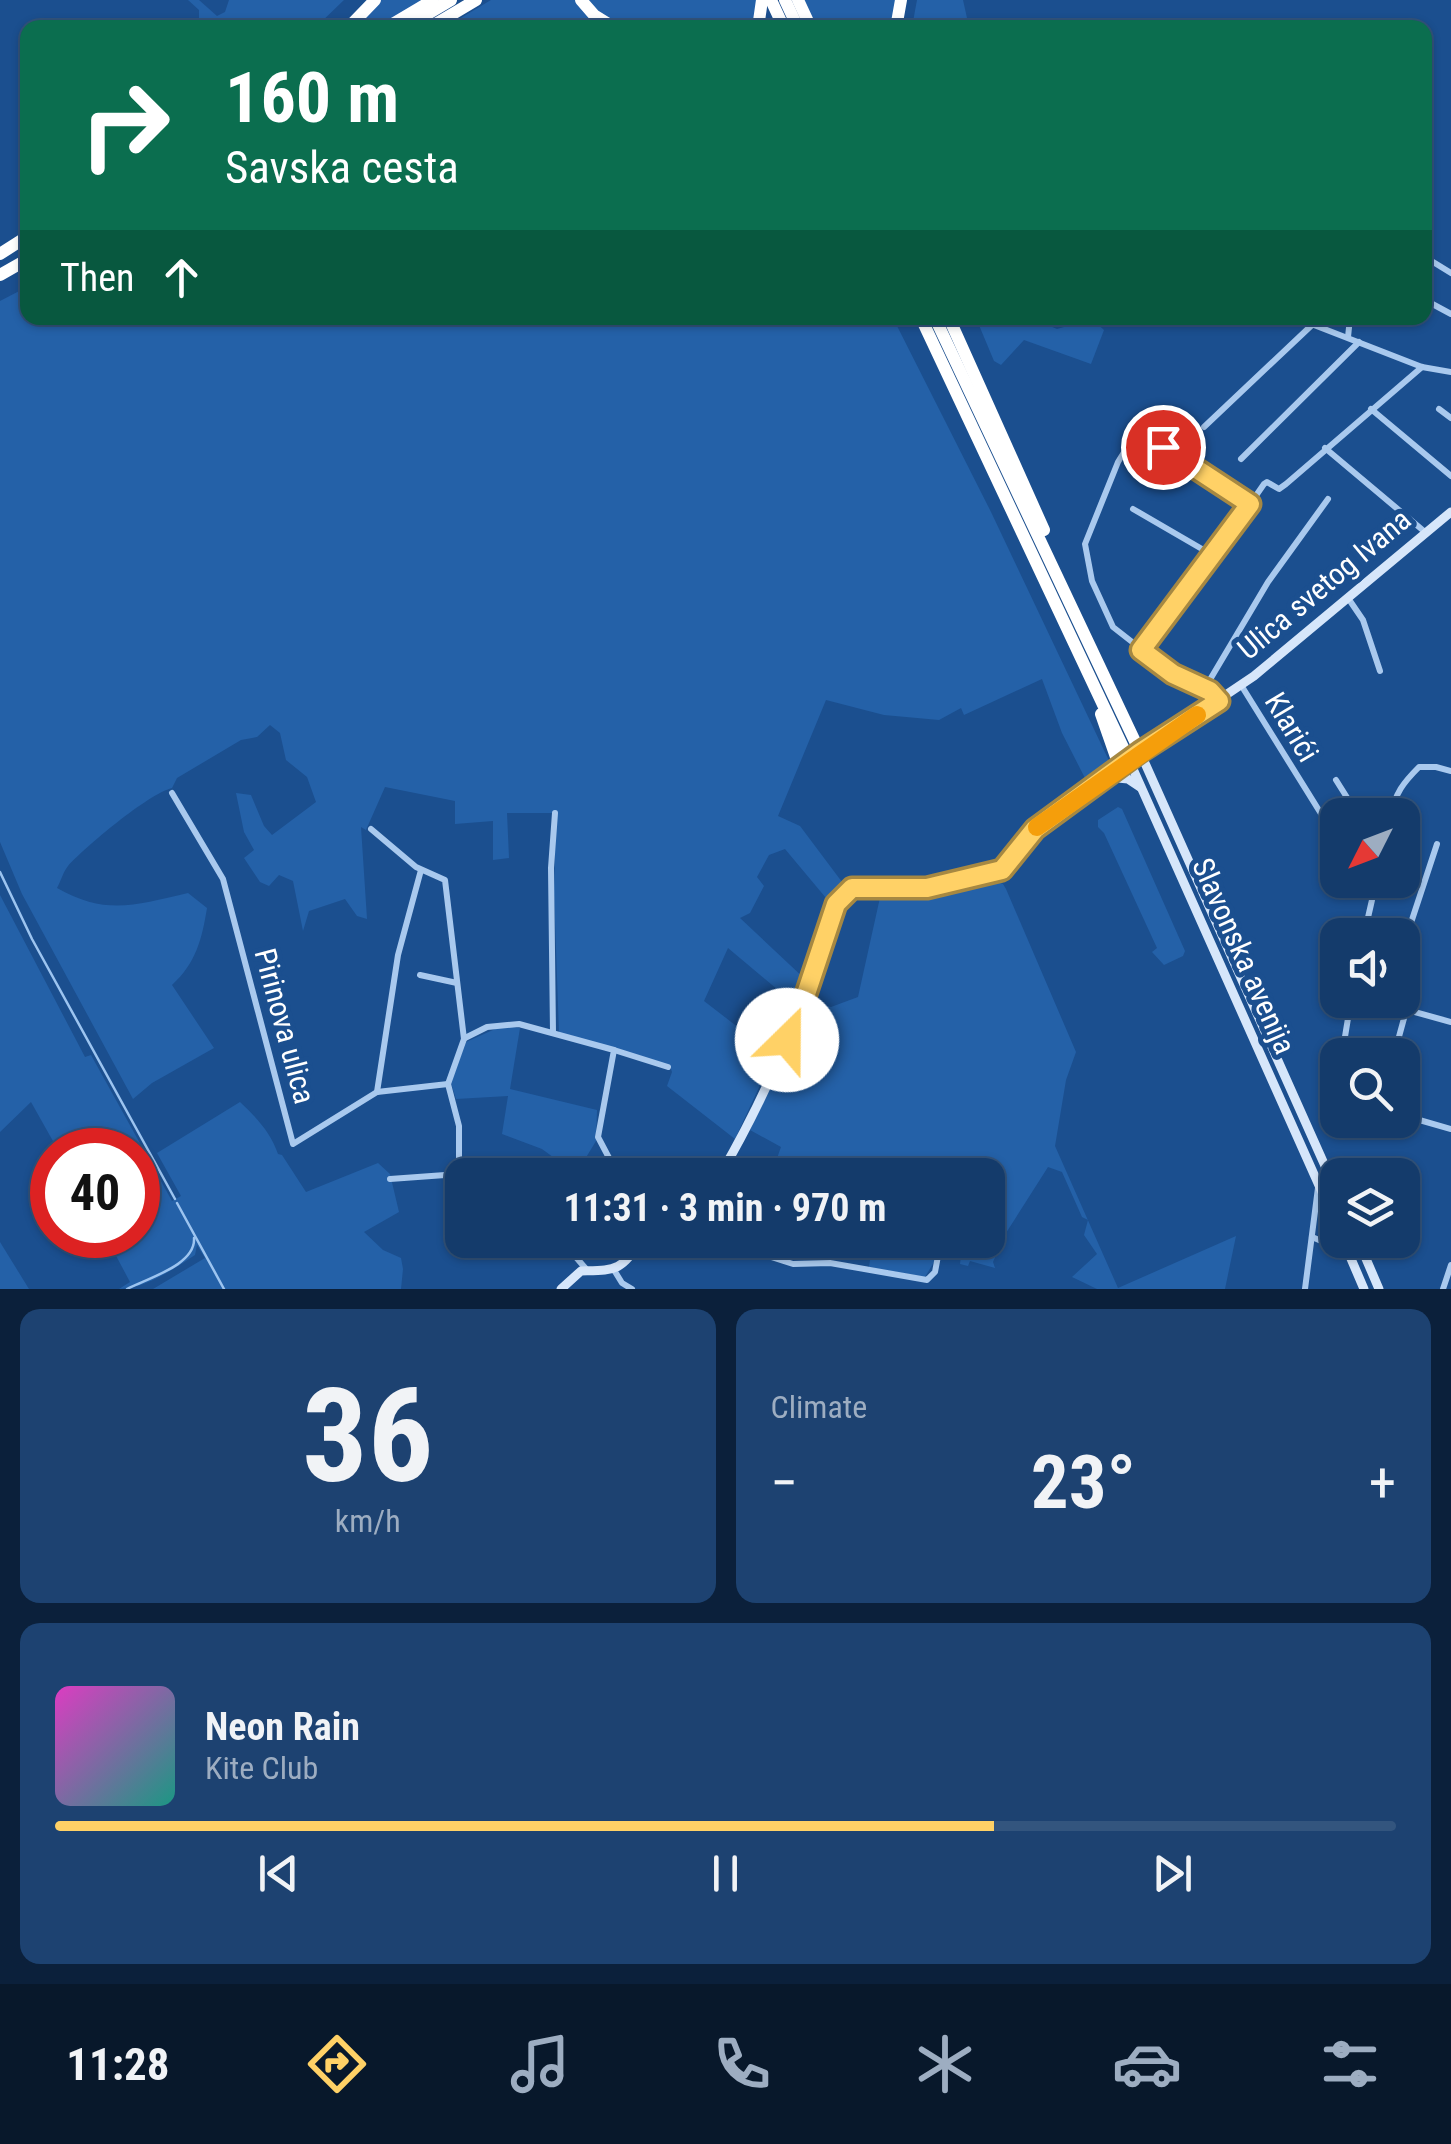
<!DOCTYPE html>
<meta charset="utf-8">
<style>
:root{--surface:#143b6b;--page:#1d4271;--text:#f1f3f6;--muted:#9dadc1;--line:#33557e;--accent:#ffd166}
body{margin:0;font-family:"Roboto Condensed",sans-serif;background:var(--page);color:var(--text);height:100vh;display:flex;flex-direction:column;font-size:38px;white-space:nowrap}
*{box-sizing:border-box;margin:0}
p{font-size:32px;color:var(--muted)}
.icon{flex:none;width:55px;height:55px;fill:none;stroke:currentColor;stroke-width:2;stroke-linecap:round;stroke-linejoin:round}
.map{position:relative;height:1289px;overflow:hidden}
.details{display:flex;flex-direction:column;gap:20px;padding:20px;background:#0b203b;flex:1}
.details>*{flex:none}
.banner{position:absolute;left:20px;top:20px;width:1412px;height:305px;border-radius:20px;box-shadow:0 2px 8px #0004,0 0 0 2px var(--line);background:#0b6e4f;color:#fff;overflow:hidden}
.needle{width:65px;rotate:228deg}
.buttons{position:absolute;left:1320px;top:798px;display:grid;gap:20px}
.buttons a{display:grid;place-items:center;width:100px;height:100px;border-radius:20px;background:var(--surface);box-shadow:0 2px 8px #0004,0 0 0 2px var(--line);font-size:50px}
.speed{position:absolute;left:30px;top:1128px;display:flex;gap:20px;font-size:50px;font-weight:700;text-align:center}
.speed>*{display:grid;place-content:center;width:130px;height:130px;border-radius:50%;background:var(--surface);box-shadow:0 2px 8px #0004,0 0 0 2px var(--line);line-height:1}
.speed .limit{border:15px solid #d22;background:#fff;color:#111}
.pin{position:absolute;display:grid;place-items:center;width:85px;height:85px;color:#fff;margin:-42px;border:5px solid #fff;border-radius:50%;box-shadow:0 2px 10px #0007}
.me{position:absolute;width:110px;margin:-55px;rotate:23deg;stroke-linejoin:round;filter:drop-shadow(0 0 8px #0008)}
.turn{display:flex;align-items:center;gap:35px;height:210px;padding:0 40px;font-size:45px}
.turn .icon{width:130px;height:130px;stroke-width:2.5}
.turn b{display:block;font-size:70px;line-height:85px}
.then{display:flex;align-items:center;height:95px;padding:0 40px;background:#0003;gap:20px;font-size:38px}
.big{font-size:75px;font-weight:700;line-height:1.1}
.details .tile{flex:1;display:flex;flex-direction:column;justify-content:center;gap:15px;min-width:0;padding:0 35px;border-radius:20px;background:var(--page)}
.details .dial{align-items:center;gap:0}
.dial b{font-size:130px;line-height:1}
.song{display:flex;align-items:center;gap:30px}
.cover{width:120px;height:120px;border-radius:15px;background:linear-gradient(135deg,hsl(310 70% 55%),hsl(170 70% 35%))}
.played{height:10px;border-radius:5px;background:linear-gradient(90deg,var(--accent) 70%,var(--line) 70%)}
.keys{display:flex;justify-content:space-around;direction:ltr}
.heat{display:flex;justify-content:space-between;align-items:center;font-size:55px;direction:ltr}
.details .tiles{flex:1;display:grid;gap:20px;grid-template-columns:1fr 1fr}
.tile:last-child{grid-column:span 2}
.trip{position:absolute;left:445px;top:1158px;width:560px;height:100px;border-radius:20px;background:var(--surface);box-shadow:0 2px 8px #0004,0 0 0 2px var(--line);font-weight:700;line-height:100px;text-align:center}
.menu{display:flex;height:160px;justify-content:space-around;align-items:center;background:#08182b;color:var(--muted)}
.menu .icon{width:70px;height:70px}
.menu .on{color:var(--accent)}
.menu b{font-size:45px;color:var(--text)}
.map>svg:first-child{display:block}
</style>
<div class="map">
<svg width="1451" height="1289" viewBox="0 0 1451 1289">
<rect width="100%" height="100%" fill="#1b4f8f"/>
<g fill="#2461a8">
<polygon points="188,0 199,0 217,16 225,12 229,0 344,0 316,27 202,28 199,25 199,10"/>
<polygon points="380,0 423,0 376,27 355,28"/>
<polygon points="491,0 576,0 605,28 444,28"/>
<polygon points="585,0 759,0 754,27 624,28 609,20"/>
<polygon points="802,0 897,0 892,28 816,27"/>
<polygon points="917,0 963,0 969,27 912,27"/>
<path d="M27 287 28 318H893L991 512 1111 765 1088 784 1062 733 1042 679 964 715 961 708 939 720 884 715 826 700 778 816 800 826 845 886 831 904 785 849 769 855 757 877 764 886 750 913 740 918 806 980 796 1005 728 948 704 1001 774 1055 735 1139 667 1086 672 1072 670 1066 559 1033 554 892 556 813H507L509 858 493 860V821L455 824V801L385 787 366 830 361 827 367 919 357 916 345 899 309 911 303 931 293 881 279 875 269 886 260 882 244 858 254 850 244 832 236 793 251 795 264 826 272 835 316 802 307 777 286 760 280 733 270 725 257 737 241 740 177 778 172 788C148 794 85 847 68 866 63 872 61 881 57 888 107 916 135 905 188 893L207 908C202 939 196 963 172 985L214 1048 152 1083 133 1099 22 894 0 842V301Z"/>
<polygon points="976,318 1031,318 1057,329 1092,319 1104,330 1091,364 1024,340 1001,365 994,361"/>
<polygon points="1118,807 1122,809 1185,951 1183,956 1164,965 1152,952 1157,948 1104,833 1098,827 1098,820"/>
<polygon points="992,880 1003,884 1006,889 1076,1052 1066,1080 1055,1146 1118,1288 1236,1236 1225,1289 1097,1289 1072,1277 1097,1254 1084,1235 1088,1220 1082,1217 1062,1172 1048,1167 1006,1233 993,1262 995,1268 970,1261 968,1266 960,1264 963,1240 988,1240 988,1175 972,1175 972,1171 948,1175 771,1175 781,1147 750,1130 813,1002 831,1007 858,997 881,893 928,894"/>
<path d="M0 895 85 1057 91 1055 172 1201 181 1196 157 1153 240 1102C257 1118 271 1133 278 1154L282 1155 306 1192 378 1163 390 1174 399 1212 364 1232 383 1250 401 1258 403 1269 401 1289H153L205 1258 197 1245 195 1255C174 1269 144 1289 119 1289L130 1282 105 1235H138V1150H58L31 1102 0 1132Z"/>
<polygon points="502,1026 520,1028 510,1089 597,1110 596,1141 576,1174 542,1149 502,1134 508,1096 456,1099 451,1083 466,1042"/>
<polygon points="873,1240 938,1240 934,1262 925,1277 869,1267"/>
<polygon points="0,1242 29,1289 0,1289"/>
</g>
<g fill="none" stroke-linecap="round" stroke-linejoin="round">
<g stroke="#9cc4f0" stroke-width="2.5">
<polyline points="0,872 32,939 175,1199"/>
<polyline points="177,1203 224,1289"/>
<path d="M127 1289C148 1278 196 1265 194 1238"/>
</g>
<g stroke="#a9c9ee" stroke-width="6">
<polyline points="1425,257 1451,273"/>
<polyline points="1425,300 1451,314"/>
<polyline points="1296,318 1422,367 1451,372"/>
<polyline points="1348,337 1350,318"/>
<polyline points="1371,409 1451,476"/>
<polyline points="1439,409 1451,418"/>
<polyline points="1204,427 1313,324"/>
<polyline points="1147,437 1250,505"/>
<polyline points="1131,441 1118,462 1085,544 1092,581 1113,627 1173,674 1205,688 1219,701"/>
<polyline points="1325,448 1425,532"/>
<polyline points="1241,459 1359,342"/>
<polyline points="1133,509 1214,556"/>
<polyline points="1348,598 1363,620 1380,671"/>
<polyline points="1141,650 1214,556 1264,484 1267,482 1279,489 1286,484 1422,367"/>
<polyline points="1241,685 1338,841"/>
<polyline points="1205,688 1268,582 1328,499"/>
<polyline points="1336,780 1358,815"/>
<polyline points="172,793 223,879 293,1144 377,1092 448,1084"/>
<path d="M1392 815C1394 794 1404 782 1419 767H1436L1451 771"/>
<polyline points="371,829 416,867 445,880 464,1039 448,1084"/>
<polyline points="1364,935 1372,900 1368,885 1374,880"/>
<polyline points="1402,950 1437,844"/>
<polyline points="420,975 457,983"/>
<polyline points="1371,1000 1451,1022"/>
<polyline points="553,1033 551,868 555,813"/>
<polyline points="465,1038 487,1027 519,1024 614,1050 598,1137 618,1175"/>
<polyline points="614,1050 668,1067"/>
<polyline points="1342,1055 1351,1000"/>
<polyline points="1394,1055 1406,1011"/>
<polyline points="448,1084 459,1126 459,1174 462,1178"/>
<polyline points="1338,1087 1338,1095"/>
<polyline points="377,1092 398,955 421,870"/>
<polyline points="1402,1115 1451,1129"/>
<polyline points="390,1179 459,1174"/>
<polyline points="1312,1237 1347,1252"/>
<polyline points="561,1240 587,1270"/>
<polyline points="742,1240 768,1256 793,1264 830,1263 927,1280 935,1272 941,1240"/>
<polyline points="614,1270 622,1283 632,1289"/>
<polyline points="1305,1289 1318,1188"/>
<polyline points="1443,1289 1451,1265"/>
</g>
<g stroke="#d6e6fa" stroke-width="9">
<polyline points="1140,752 1338,1195"/>
<polyline points="1129,760 1338,1228"/>
<polyline points="1108,777 1128,779 1140,787"/>
<path d="M720 1175C770 1090 807 998 837 903L852 888H927L1002 870 1035 829 1129 760 1254 676 1451 512"/>
<polyline points="1343,1240 1364,1289"/>
<polyline points="1358,1240 1379,1289"/>
<path d="M561 1289 581 1271C613 1270 623 1272 640 1240"/>
</g>
<g stroke="#fff" stroke-width="12">
<polyline points="581,0 594,15 615,28"/>
<polyline points="771,0 784,28"/>
<polyline points="785,0 798,28"/>
<polyline points="798,0 811,28"/>
<polyline points="348,28 375,0"/>
<polyline points="386,28 433,0"/>
<polyline points="404,28 451,0"/>
<polyline points="429,28 476,0"/>
<polyline points="758,28 762,0"/>
<polyline points="896,28 901,0"/>
<polyline points="0,254 28,236"/>
<polyline points="0,275 28,259"/>
<polyline points="921,318 1129,760"/>
<polyline points="935,318 1140,752"/>
<polyline points="949,318 1044,530"/>
<polyline points="1101,714 1116,757 1116,769"/>
</g>
</g>
<g fill="none" stroke-linecap="round" stroke-linejoin="round">
<defs>
<polyline id="route" points="787,1040 800,1012 836,904 852,888 927,888 1002,870 1035,829 1140,752 1219,701 1210,691 1173,674 1141,650 1250,504 1163,447"/>
</defs>
<use href="#route" stroke="#a68842" stroke-width="25"/>
<use href="#route" stroke="#ffd166" stroke-width="18"/>
<polyline stroke="#f59e0b" stroke-width="18" points="1037,827 1197,715"/>
</g>
<g text-anchor="middle" dominant-baseline="central" stroke-width="10" stroke-linejoin="round" paint-order="stroke">
<g font-size="30" fill="#fff" stroke="#1b4f8f">
<text transform="translate(1324 584) rotate(-40)">Ulica svetog Ivana</text>
<text transform="translate(1292 727) rotate(59)">Klarići</text>
<text transform="translate(1244 956) rotate(66)">Slavonska avenija</text>
<text transform="translate(285 1026) rotate(75)">Pirinova ulica</text>
</g>
</g>
</svg>
<div class="buttons">
<a><svg class="needle" viewBox="-14 -14 28 28"><path d="M0-13l5 13h-10z" fill="#e53935"/><path d="M0 13l5-13h-10z" fill="#9dadc1"/></svg></a>
<a><svg class="icon" aria-label="sound" viewBox="0 0 24 24"><path d="M4 9h4l5-4v14l-5-4H4zM17 9q2 3 0 6"/></svg></a>
<a><svg class="icon" aria-label="search" viewBox="0 0 24 24"><circle cx="10" cy="10" r="6"/><path d="M15 15l6 6"/></svg></a>
<a><svg class="icon" aria-label="layers" viewBox="0 0 24 24"><path d="M12 4l9 5-9 5-9-5zM3 14l9 5 9-5"/></svg></a>
</div>
<div class="speed"><div class="limit">40</div></div>
<div class="pin" style="left:1163px;top:447px;background:#d93025"><svg class="icon" aria-label="arrive" viewBox="0 0 24 24"><path d="M6 21V4h12l-3 4 3 4H6"/></svg></div>
<svg class="me" style="left:787px;top:1040px" viewBox="-20 -20 40 40"><circle r="19" fill="#fff"/><path d="M0-13L10 11 0 6-10 11z" fill="#ffd166"/></svg>
<div class="trip">11:31 · 3 min · 970 m</div>
<div class="banner">
<div class="turn"><svg class="icon" aria-label="right" viewBox="0 0 24 24"><path d="M7 20v-9h11M14 6l5 5-5 5"/></svg><div><b>160 m</b>Savska cesta</div></div>
<div class="then">Then<svg class="icon" aria-label="ahead" viewBox="0 0 24 24"><path d="M12 20V5M6 11l6-6 6 6"/></svg></div>
</div>
</div>
<section class="details">
<div class="tiles">
<div class="tile dial"><b>36</b><p>km/h</p></div>
<div class="tile"><p>Climate</p>
<div class="heat"><a>−</a><b class="big">23°</b><a>+</a></div>
</div>
<div class="tile">
<div class="song"><i class="cover"></i><div><b>Neon Rain</b><p>Kite Club</p></div></div>
<div class="played"></div>
<div class="keys"><svg class="icon" aria-label="previous" viewBox="0 0 24 24"><path d="M18 5L8 12l10 7zM5 5v14"/></svg><svg class="icon" aria-label="pause" viewBox="0 0 24 24"><path d="M8 5v14M16 5v14"/></svg><svg class="icon" aria-label="next" viewBox="0 0 24 24"><path d="M6 5l10 7-10 7zM19 5v14"/></svg></div>
</div>
</div>
</section>
<nav class="menu">
<b>11:28</b>
<svg class="icon on" aria-label="directions" viewBox="0 0 24 24"><path d="M12 3l9 9-9 9-9-9zM9 14v-3h6M13 9l2 2-2 2"/></svg>
<svg class="icon" aria-label="music" viewBox="0 0 24 24"><path d="M9 18V5l10-2v13"/><circle cx="6" cy="18" r="3"/><circle cx="16" cy="16" r="3"/></svg>
<svg class="icon" aria-label="phone" viewBox="0 0 24 24"><path d="M5 4h4l2 5-3 2q2 4 5 5l2-3 5 2v4C11 20 4 13 5 4z"/></svg>
<svg class="icon" aria-label="climate" viewBox="0 0 24 24"><path d="M12 3v18M4 7l16 10M4 17L20 7"/></svg>
<svg class="icon" aria-label="car" viewBox="0 0 24 24"><path d="M5 17H2v-5l4-1 3-4h7l3 4 3 1v5h-3M9 17h6M6 11h13"/><circle cx="7" cy="17" r="2"/><circle cx="17" cy="17" r="2"/></svg>
<svg class="icon" aria-label="filters" viewBox="0 0 24 24"><path d="M4 7h16M4 17h16"/><circle cx="9" cy="7" r="2"/><circle cx="15" cy="17" r="2"/></svg>
</nav>
